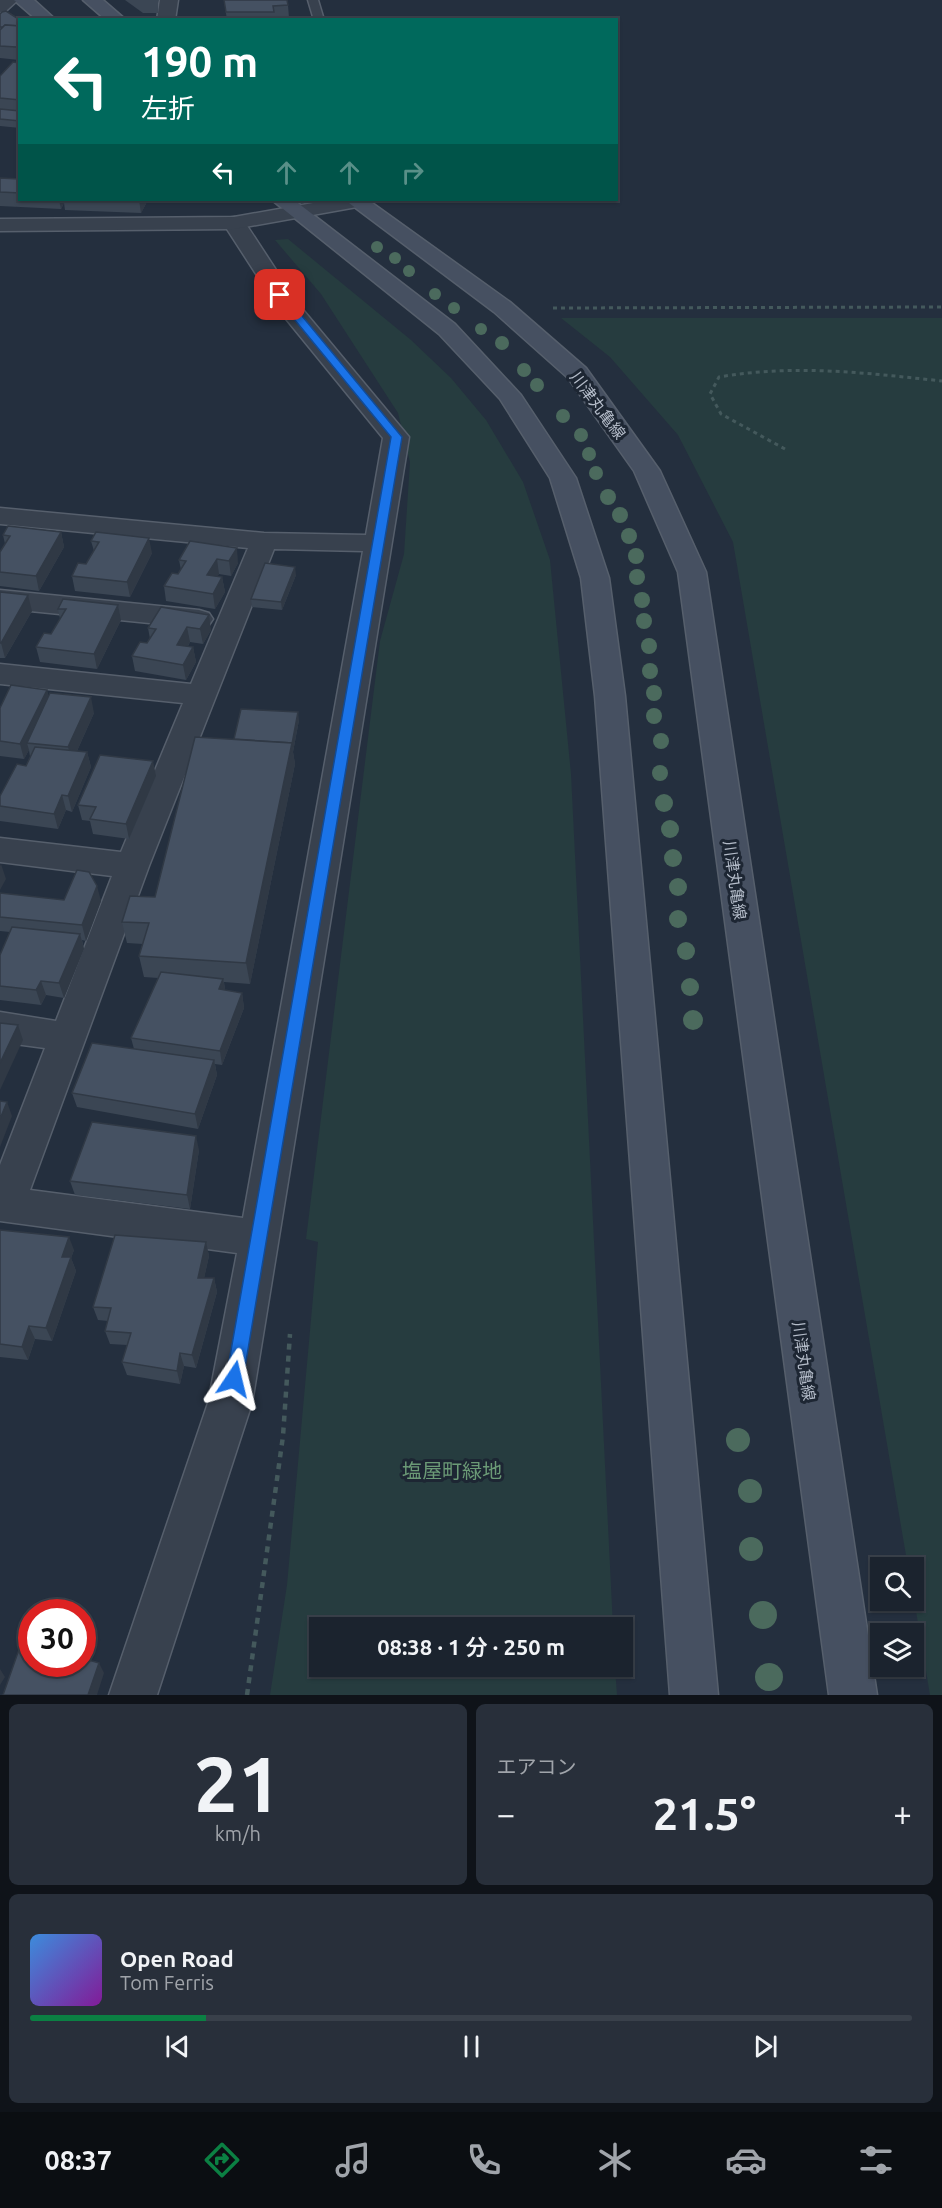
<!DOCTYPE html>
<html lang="ja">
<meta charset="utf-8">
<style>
:root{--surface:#1b232e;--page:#282f3a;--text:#f1f3f6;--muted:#a0a4aa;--line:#39404a;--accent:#0b8043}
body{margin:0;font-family:Ubuntu,"Noto Sans JP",sans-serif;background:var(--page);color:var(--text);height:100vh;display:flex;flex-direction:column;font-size:22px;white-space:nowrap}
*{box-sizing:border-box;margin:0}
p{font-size:20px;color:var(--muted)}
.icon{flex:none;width:33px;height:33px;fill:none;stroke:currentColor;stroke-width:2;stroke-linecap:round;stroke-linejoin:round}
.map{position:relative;height:1695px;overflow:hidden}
.drawer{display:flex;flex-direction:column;gap:9px;padding:9px;background:#0f1319;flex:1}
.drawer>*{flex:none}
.guide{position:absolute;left:18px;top:18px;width:600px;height:183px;border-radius:0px;box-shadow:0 2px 4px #0004,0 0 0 2px var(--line);background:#00695c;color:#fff;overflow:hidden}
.fabs{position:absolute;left:870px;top:1557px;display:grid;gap:12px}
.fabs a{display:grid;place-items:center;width:54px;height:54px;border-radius:0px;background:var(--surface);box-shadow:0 2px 4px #0004,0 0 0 2px var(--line);font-size:30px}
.speed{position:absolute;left:18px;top:1599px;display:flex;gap:12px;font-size:30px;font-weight:700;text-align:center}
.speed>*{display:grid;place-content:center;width:78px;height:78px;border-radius:50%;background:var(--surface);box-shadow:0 2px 4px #0004,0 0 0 2px var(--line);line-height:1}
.speed .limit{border:9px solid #d22;background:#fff;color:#111}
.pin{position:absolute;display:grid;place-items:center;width:51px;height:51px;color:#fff;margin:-26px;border-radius:12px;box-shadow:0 3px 9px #0006}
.me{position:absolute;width:66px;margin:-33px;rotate:10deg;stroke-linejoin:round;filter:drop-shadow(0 0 4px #0008)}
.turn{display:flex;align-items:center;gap:21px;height:126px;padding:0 24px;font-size:27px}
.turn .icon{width:78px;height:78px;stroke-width:2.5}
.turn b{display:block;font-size:42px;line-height:51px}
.lanes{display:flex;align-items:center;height:57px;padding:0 24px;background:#0003;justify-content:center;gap:30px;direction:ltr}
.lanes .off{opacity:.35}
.big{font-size:45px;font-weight:600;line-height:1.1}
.drawer .tile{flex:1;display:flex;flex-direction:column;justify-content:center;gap:9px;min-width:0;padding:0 21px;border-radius:9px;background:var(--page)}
.drawer .dial{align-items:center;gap:0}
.dial b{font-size:78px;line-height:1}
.song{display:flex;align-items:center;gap:18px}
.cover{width:72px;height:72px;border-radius:9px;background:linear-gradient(135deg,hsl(210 70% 55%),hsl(290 70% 35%))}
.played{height:6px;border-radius:3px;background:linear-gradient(90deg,var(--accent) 20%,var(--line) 20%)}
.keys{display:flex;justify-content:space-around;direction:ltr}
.heat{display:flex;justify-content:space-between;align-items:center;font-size:33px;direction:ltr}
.drawer .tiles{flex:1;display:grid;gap:9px;grid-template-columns:1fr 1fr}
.tile:last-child{grid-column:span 2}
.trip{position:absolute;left:309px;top:1617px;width:324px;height:60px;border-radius:0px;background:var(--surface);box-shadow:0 2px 4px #0004,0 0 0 2px var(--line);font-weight:600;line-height:60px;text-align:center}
.dock{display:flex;height:96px;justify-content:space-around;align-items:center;background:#0b0e12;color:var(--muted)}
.dock .icon{width:42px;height:42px}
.dock .active{color:var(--accent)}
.dock b{font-size:27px;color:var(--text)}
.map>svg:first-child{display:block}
</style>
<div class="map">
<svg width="942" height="1695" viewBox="0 0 942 1695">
<rect width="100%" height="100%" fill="#242f3e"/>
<g fill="#263c3f">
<polygon points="288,239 411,340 451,378 486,420 523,482 550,560 571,774 613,1627 320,1628 320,1666 615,1667 617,1695 270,1695 287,1585 318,1242 306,1239 380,641 404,554 410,462 398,413 321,294 275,240"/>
<polygon points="561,318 942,318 942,1695 930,1695 914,1599 914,1568 908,1567 733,542 678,435 610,357"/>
</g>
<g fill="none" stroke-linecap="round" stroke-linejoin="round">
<defs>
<polygon id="service" points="308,0 318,0 324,20 314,20"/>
<g id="minor">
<polygon points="0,0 18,0 6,11 0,12"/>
<polygon points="160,0 178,0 175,20 157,20"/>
<path d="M234 217 242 218 299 305 409 437 252 1403 157 1695H109L208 1403 237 1253 0 1221V1165L45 1048 0 1042V1012L56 1021 112 876 0 862V838L121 852 183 703 0 684V664L191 684 248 548 0 524V508L264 533 366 535 383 438 282 314 223 223 226 218ZM274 549 363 551 243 1218 30 1190 149 866Z"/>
<polygon points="0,590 199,610 209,613 213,619 209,625 199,628 0,608"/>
</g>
<polygon id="tertiary" points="330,200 367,201 364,205 357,207 234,229 0,231 0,219 234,217"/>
<g id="secondary">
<polygon points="14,0 34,0 56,20 37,20"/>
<polygon points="83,0 103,0 126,20 106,20"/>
<polygon points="272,200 294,200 455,324 521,395 576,478 609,578 625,696 718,1695 670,1695 595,696 581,578 550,478 500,399 439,334"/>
<polygon points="345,200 368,200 510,302 586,368 660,471 706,572 877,1695 829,1695 678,572 634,471 568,378 494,312"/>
</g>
</defs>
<use href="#service" stroke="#565f6c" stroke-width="3"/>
<use href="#minor" stroke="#565f6c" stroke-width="3"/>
<use href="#tertiary" stroke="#565f6c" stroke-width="3"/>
<use href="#secondary" stroke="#565f6c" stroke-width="3"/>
<g stroke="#44595c" stroke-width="3" stroke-dasharray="4 4" stroke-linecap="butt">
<polyline points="553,308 942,307"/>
<path d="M785 449 721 414 710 394 719 377C794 364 867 373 942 381"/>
</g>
<polyline stroke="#44595c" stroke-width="4.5" stroke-dasharray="6 6" stroke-linecap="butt" points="247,1695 283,1436 290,1334"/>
<use href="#service" fill="#38414e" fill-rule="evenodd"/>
<use href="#minor" fill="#38414e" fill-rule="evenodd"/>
<use href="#tertiary" fill="#38414e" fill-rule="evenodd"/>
<use href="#secondary" fill="#465061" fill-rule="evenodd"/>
</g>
<g fill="#4b6a5d">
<circle cx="377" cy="247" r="6"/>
<circle cx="395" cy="258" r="6"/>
<circle cx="409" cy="271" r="6"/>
<circle cx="435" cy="294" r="6"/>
<circle cx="454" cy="308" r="6"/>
<circle cx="481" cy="329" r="6"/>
<circle cx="502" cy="343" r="7"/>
<circle cx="524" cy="370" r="7"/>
<circle cx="537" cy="385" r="7"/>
<circle cx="563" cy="416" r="7"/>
<circle cx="581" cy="435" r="7"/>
<circle cx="589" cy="454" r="7"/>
<circle cx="596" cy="473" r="7"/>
<circle cx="608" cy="497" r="8"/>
<circle cx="620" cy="515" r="8"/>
<circle cx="629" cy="536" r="8"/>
<circle cx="636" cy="556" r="8"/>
<circle cx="637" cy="577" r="8"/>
<circle cx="642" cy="600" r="8"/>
<circle cx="644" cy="621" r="8"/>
<circle cx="649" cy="646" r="8"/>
<circle cx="650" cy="671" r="8"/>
<circle cx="654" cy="693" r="8"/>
<circle cx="654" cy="716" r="8"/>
<circle cx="661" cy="741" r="8"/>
<circle cx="660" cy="773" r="8"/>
<circle cx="664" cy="803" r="9"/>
<circle cx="670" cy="829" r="9"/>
<circle cx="673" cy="858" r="9"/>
<circle cx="678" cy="887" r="9"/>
<circle cx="678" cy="919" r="9"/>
<circle cx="686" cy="951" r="9"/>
<circle cx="690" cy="987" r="9"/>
<circle cx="693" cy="1020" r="10"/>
<circle cx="738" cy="1440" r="12"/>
<circle cx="750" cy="1491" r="12"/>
<circle cx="751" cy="1549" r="12"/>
<circle cx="763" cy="1615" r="14"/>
<circle cx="769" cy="1677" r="14"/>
</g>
<g fill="#3b4654">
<polygon points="125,0 158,0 158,13 143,13"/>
<polygon points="224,0 288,5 289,18 274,19 274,20 227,20"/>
<polygon points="0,14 20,20 19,60 0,58"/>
<polygon points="20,63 20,128 0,126 0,76"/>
<polygon points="0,178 20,179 20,200 148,200 141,213 65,210 64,203 61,209 0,206"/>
<polygon points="61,532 64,547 39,591 0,586 0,552 5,544 3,535"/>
<polygon points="91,541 152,553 130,597 75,591 72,576 86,564 94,551"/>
<polygon points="190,541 238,563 231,576 219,574 217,576 222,577 225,592 215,609 166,601 164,586 178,574 181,570 179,560"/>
<polygon points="296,575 282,610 252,607 251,599"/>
<polygon points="0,592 32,611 5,658 0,658"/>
<polygon points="118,605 121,620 97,669 40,662 36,647 51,634 60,619 58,609"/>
<polygon points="161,607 211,630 203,644 190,642 188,646 193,647 196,662 186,680 135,671 132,656 147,643 150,639 148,628"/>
<polygon points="47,690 48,696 94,713 77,751 87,752 91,767 72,812 66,810 58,829 0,821 0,796 26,766 30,757 29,750 24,759 0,756 0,708"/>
<polygon points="299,720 293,752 295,764 250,984 224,982 225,990 242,993 244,1008 222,1065 215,1064 217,1075 198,1129 77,1107 72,1093 134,1049 131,1038 158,978 144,977 139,956 143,944 127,943 122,922 155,897 234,739"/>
<polygon points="156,776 129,839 93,834 90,821 82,820 78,805"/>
<polygon points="0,893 64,900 101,901 86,941 82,940 84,949 64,998 46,995 41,1005 0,1000 0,955 10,932 0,931"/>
<polygon points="199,1150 190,1209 75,1195 70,1181"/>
<polygon points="0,1230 74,1250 71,1258 76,1271 52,1341 35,1339 28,1360 0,1357"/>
<polygon points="206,1242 209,1256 204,1278 214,1278 217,1292 196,1368 184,1366 180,1384 127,1375 122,1362 127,1345 110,1344 105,1331 108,1321 98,1320 93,1307"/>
</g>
<g fill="#303945">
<polygon points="20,44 20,59 19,60 16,47"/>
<polygon points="59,200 63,200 64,203 61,209"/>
<polygon points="139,200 148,200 141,213"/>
<polygon points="61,532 64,547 39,591 36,576"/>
<polygon points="149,538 152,553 130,597 127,582"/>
<polygon points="237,548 238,563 231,576 229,561"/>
<polygon points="217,559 219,574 209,590 207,575"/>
<polygon points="295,567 296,575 282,610 281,602"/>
<polygon points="222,577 225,592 215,609 213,594"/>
<polygon points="28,595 32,611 5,658 1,643"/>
<polygon points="118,605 121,620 97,669 94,654"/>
<polygon points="209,615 211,630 203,644 200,629"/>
<polygon points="187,627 190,642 180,660 177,645"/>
<polygon points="193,647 196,662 186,680 183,665"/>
<polygon points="47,690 51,706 27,743 29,750 24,759 20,744"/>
<polygon points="91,697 94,713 72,762 68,747"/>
<polygon points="298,712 299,720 293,752 295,764 250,984 246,963"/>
<polygon points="87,752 91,767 72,812 68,796"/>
<polygon points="153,761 156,776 129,839 126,824"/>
<polygon points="62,795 66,810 58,829 54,814"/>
<polygon points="1,864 6,879 0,890 0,866"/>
<polygon points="97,886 101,901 86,941 82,925"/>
<polygon points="80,934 84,949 64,998 59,983"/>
<polygon points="223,979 226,994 219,989"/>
<polygon points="41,981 46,995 41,1005 36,990"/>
<polygon points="242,993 244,1008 222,1065 220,1051"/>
<polygon points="18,1025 23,1040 0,1090 0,1063"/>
<polygon points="214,1060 217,1075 198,1129 195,1114"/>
<polygon points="7,1102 12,1116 0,1147 0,1119"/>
<polygon points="196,1136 199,1150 190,1209 187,1195"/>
<polygon points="69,1237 74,1250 71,1258 76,1271 52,1341 46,1328 62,1257"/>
<polygon points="206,1242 209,1256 201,1292 198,1278"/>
<polygon points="214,1278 217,1292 196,1368 192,1355"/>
<polygon points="29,1326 35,1339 28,1360 22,1347"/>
<polygon points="180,1353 184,1366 180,1384 177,1371"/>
<polygon points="99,1663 104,1673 97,1695 88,1695"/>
<polygon points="0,1669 5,1677 0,1685"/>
</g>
<g fill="#455162" stroke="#303945" stroke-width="1.5">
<polygon points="224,0 287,0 288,5 273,6 274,12 226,12"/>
<polygon points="6,11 20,20 20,26 5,25 3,27 0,27 0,14 2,12"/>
<polygon points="5,25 20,26 20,44 16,47 0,46 0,30"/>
<polygon points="13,62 20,63 20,100 0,98 0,76"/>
<polygon points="0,109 20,111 20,121 0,119"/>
<polygon points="0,178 20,179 20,193 0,192"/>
<polygon points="8,526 61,532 36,576 0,572 0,552 10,536 3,535"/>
<polygon points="96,532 149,538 127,582 72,576 78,563 86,564 99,542 91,541"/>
<polygon points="190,541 237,548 229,561 217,559 207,575 222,577 213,594 164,586 172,573 178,574 186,561 179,560"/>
<polygon points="265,563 295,567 281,602 251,599"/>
<polygon points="0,592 28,595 1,643 0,643"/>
<polygon points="63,599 118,605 94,654 36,647 44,633 51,634 66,609 58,609"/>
<polygon points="161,607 209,615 200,629 187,627 177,645 193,647 183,665 132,656 140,642 147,643 156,629 148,628"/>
<polygon points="11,685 47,690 20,744 0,741 0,708"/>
<polygon points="50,693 91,697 68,747 27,743"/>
<polygon points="241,709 298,712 292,744 292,743 234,739"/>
<polygon points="195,737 292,743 246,963 139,956 149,923 122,922 130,896 155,897"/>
<polygon points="35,747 87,752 68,796 62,795 54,814 0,806 0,796 17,764 26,766"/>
<polygon points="100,755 153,761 126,824 90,819 96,807 78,805"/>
<polygon points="77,870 89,872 97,886 82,925 0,917 0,893 64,900"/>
<polygon points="12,927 80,934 59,983 41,981 36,990 0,986 0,955"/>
<polygon points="161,972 223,979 219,989 242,993 220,1051 131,1038"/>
<polygon points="0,1023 18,1025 0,1063"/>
<polygon points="92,1043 214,1060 195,1114 72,1093"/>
<polygon points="0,1101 7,1102 0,1119"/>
<polygon points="92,1122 196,1136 187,1195 70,1181"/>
<polygon points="0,1230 69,1237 62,1257 71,1257 46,1328 29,1326 22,1347 0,1344"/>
<polygon points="115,1235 206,1242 198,1278 214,1278 192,1355 180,1353 177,1371 122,1362 131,1333 105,1331 111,1308 93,1307"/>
<polygon points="22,1641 32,1643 32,1664 82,1664 82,1658 99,1663 88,1695 3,1695"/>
</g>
<polygon fill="#1a73e8" stroke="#114b97" stroke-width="1.5" points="276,293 283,293 402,437 243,1379 241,1385 234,1388 228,1385 226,1379 391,437 276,297"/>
<g text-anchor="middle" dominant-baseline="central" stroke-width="6" stroke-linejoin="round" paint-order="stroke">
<g font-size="16" fill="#b4bcc9" stroke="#1d2633">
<text transform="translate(598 405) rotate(53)">川津丸亀線</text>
<text transform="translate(735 880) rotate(82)">川津丸亀線</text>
<text transform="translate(804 1361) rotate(82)">川津丸亀線</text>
</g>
<g font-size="20" fill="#6b9a76" stroke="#1d2633">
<text x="452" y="1470">塩屋町緑地</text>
</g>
</g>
</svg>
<div class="fabs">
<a><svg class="icon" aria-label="search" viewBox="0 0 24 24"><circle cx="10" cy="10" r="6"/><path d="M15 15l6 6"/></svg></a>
<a><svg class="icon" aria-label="layers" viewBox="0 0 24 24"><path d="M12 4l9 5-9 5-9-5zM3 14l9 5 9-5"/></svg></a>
</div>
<div class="speed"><div class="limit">30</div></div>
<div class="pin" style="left:280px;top:295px;background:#d93025"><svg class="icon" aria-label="arrive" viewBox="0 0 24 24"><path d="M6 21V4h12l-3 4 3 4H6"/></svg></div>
<svg class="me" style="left:234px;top:1379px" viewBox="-20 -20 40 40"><path d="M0-17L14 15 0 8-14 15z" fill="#1a73e8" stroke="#fff" stroke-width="4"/></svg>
<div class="trip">08:38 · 1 分 · 250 m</div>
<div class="guide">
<div class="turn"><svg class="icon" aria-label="left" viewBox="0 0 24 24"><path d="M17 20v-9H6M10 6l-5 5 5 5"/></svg><div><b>190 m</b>左折</div></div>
<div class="lanes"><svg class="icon" aria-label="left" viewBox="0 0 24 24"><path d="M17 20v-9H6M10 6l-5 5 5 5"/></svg><svg class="icon off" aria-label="ahead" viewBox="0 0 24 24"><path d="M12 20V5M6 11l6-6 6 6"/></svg><svg class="icon off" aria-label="ahead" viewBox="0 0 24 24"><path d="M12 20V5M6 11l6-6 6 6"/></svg><svg class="icon off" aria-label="right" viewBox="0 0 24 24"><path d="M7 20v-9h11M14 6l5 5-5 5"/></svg></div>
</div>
</div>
<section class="drawer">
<div class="tiles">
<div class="tile dial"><b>21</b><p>km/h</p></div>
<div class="tile"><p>エアコン</p>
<div class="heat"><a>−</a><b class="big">21.5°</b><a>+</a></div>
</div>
<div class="tile">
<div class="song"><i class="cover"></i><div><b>Open Road</b><p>Tom Ferris</p></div></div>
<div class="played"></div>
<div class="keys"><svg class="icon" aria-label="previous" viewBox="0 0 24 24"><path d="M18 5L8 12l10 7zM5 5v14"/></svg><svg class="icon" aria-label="pause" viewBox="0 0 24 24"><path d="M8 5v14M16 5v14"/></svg><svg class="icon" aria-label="next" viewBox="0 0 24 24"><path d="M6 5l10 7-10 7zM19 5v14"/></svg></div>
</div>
</div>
</section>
<nav class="dock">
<b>08:37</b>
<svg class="icon active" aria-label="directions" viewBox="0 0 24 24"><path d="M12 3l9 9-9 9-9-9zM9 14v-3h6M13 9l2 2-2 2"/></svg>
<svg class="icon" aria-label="music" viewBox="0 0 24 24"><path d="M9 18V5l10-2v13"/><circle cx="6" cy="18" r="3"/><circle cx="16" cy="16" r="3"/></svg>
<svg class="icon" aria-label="phone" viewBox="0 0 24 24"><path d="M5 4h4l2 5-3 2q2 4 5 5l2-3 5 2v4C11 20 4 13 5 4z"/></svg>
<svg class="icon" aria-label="climate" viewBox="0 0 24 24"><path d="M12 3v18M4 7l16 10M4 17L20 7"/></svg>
<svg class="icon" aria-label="car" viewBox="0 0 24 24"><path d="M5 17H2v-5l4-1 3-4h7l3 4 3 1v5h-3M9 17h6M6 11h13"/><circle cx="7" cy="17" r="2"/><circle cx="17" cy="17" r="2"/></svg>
<svg class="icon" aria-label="filters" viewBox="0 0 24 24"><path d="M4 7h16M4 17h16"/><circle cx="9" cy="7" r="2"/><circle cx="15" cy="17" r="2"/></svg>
</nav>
